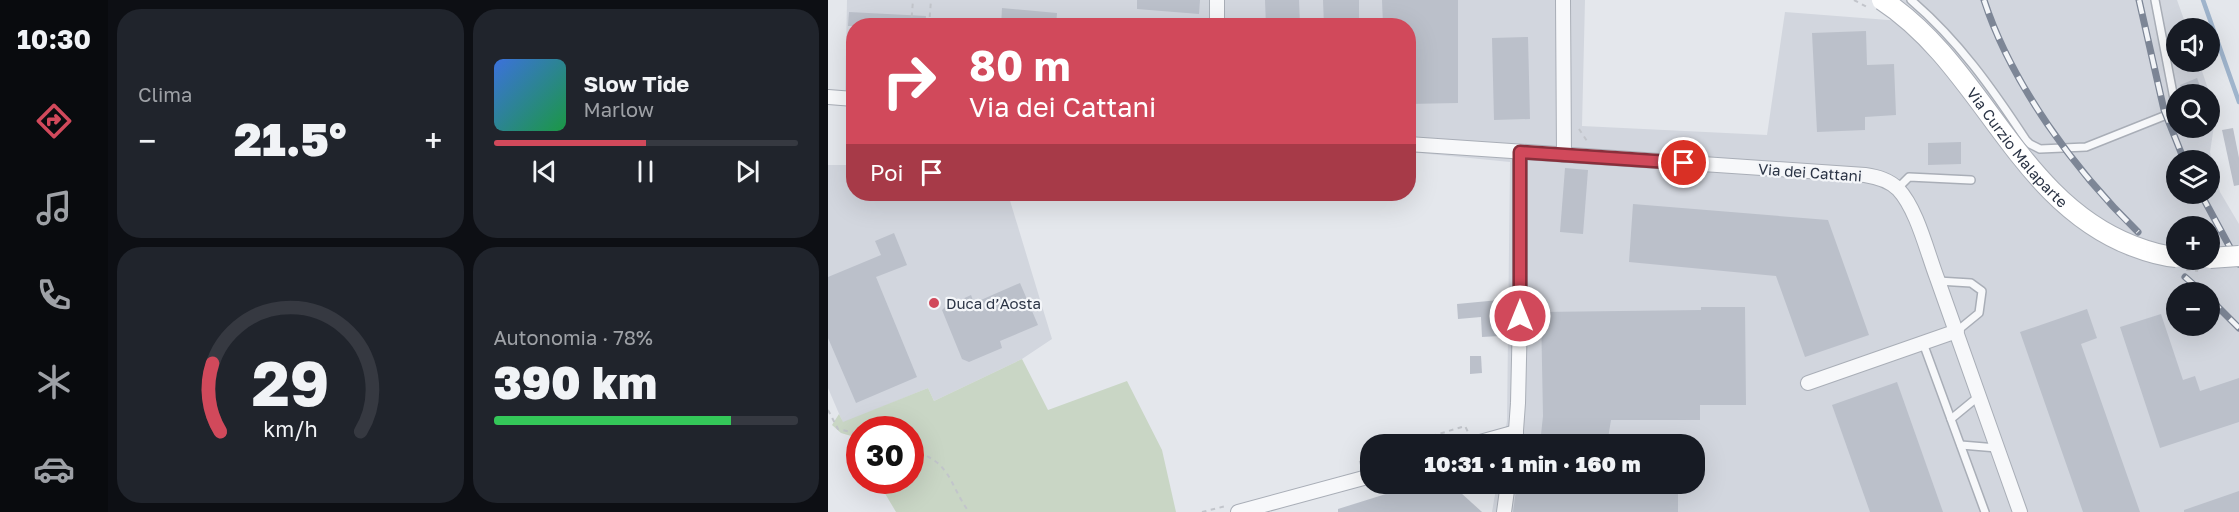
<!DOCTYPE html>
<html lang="it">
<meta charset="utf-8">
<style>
:root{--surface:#171b24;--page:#20242c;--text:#f1f3f6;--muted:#9ea1a6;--line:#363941;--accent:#d1495b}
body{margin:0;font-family:"Golos Text",sans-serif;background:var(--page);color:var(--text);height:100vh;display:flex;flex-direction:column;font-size:22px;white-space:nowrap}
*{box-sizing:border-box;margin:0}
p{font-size:20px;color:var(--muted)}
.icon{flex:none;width:33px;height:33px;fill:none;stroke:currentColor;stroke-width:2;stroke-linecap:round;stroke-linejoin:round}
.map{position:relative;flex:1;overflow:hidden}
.panel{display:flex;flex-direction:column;gap:9px;padding:9px;background:#0d0f14;width:720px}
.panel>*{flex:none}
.hud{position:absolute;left:18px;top:18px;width:570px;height:183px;border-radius:24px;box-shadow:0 6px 24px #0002;background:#d1495b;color:#fff;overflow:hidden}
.fabs{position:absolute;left:1338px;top:18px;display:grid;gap:12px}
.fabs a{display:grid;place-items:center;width:54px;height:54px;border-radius:50%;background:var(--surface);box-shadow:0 6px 24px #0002;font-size:30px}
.speed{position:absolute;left:18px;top:416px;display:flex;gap:12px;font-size:30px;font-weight:700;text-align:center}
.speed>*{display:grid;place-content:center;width:78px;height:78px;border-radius:50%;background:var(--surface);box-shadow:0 6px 24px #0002;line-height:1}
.speed .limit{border:9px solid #d22;background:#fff;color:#111}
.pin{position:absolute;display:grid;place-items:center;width:51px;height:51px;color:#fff;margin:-26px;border:3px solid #fff;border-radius:50%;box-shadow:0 2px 6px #0007}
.me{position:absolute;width:66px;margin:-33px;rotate:0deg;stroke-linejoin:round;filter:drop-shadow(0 0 4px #0008)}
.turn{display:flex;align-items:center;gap:21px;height:126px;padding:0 24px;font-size:27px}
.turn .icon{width:78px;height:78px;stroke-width:2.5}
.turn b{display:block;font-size:42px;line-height:51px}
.then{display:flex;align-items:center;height:57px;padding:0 24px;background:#0003;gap:12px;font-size:22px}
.big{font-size:45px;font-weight:800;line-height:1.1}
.panel .card{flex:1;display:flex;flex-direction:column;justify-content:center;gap:9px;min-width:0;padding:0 21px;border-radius:24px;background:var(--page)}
.panel .dial{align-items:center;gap:0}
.dial svg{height:156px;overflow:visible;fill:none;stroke:var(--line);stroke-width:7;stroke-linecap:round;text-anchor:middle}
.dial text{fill:var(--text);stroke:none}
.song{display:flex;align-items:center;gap:18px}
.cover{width:72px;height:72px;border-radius:9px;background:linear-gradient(135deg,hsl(220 70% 55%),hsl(140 70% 35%))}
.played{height:6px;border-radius:3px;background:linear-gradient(90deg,var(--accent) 50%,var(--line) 50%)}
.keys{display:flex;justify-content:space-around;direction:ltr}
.heat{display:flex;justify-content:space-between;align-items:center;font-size:33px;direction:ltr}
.charge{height:9px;border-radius:4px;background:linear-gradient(90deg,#34c759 78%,var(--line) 0)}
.panel .tiles{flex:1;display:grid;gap:9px;grid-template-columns:repeat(2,1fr)}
.trip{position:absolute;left:532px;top:434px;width:345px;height:60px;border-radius:24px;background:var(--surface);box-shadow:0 6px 24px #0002;font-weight:800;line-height:60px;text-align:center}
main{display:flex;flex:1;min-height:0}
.tabs{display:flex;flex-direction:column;width:108px;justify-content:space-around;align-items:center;background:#090b0e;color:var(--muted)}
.tabs .icon{width:42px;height:42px}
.tabs .current{color:var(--accent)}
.tabs b{font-size:27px;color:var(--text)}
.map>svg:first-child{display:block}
</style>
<main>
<nav class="tabs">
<b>10:30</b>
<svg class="icon current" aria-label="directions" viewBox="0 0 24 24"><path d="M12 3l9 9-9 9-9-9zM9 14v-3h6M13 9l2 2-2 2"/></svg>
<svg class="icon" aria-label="music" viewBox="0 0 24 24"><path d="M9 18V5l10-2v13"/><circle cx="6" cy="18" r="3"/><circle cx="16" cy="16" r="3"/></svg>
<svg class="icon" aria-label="phone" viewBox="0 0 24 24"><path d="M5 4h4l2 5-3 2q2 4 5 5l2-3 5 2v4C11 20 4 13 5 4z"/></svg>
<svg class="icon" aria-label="climate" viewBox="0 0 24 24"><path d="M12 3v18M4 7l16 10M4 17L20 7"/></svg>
<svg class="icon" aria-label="car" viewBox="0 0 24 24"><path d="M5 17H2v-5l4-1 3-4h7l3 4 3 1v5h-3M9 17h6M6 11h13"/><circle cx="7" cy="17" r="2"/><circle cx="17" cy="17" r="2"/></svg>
</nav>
<section class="panel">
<div class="tiles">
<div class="card"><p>Clima</p>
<div class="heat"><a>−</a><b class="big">21.5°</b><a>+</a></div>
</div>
<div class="card">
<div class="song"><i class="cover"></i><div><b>Slow Tide</b><p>Marlow</p></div></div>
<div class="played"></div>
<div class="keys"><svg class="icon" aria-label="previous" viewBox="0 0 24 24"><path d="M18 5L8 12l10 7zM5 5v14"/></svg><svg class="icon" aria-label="pause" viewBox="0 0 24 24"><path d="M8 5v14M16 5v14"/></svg><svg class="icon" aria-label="next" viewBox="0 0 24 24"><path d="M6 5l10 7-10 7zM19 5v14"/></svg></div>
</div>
<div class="card dial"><svg viewBox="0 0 100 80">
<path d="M14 69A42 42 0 1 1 86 69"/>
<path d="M14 69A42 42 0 0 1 10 34" stroke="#d1495b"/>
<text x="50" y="56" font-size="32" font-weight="700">29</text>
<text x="50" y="72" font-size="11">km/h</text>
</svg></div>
<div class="card"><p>Autonomia · 78%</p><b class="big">390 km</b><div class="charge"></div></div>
</div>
</section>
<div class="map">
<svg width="1411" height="512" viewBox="0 0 1411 512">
<rect width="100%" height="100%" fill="#e4e7ec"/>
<g fill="#d2d6de" fill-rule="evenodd">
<path d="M19 0H757L754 126 939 135 957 12 1099 23 1072 0H1349L1359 28H1348V62H1371L1388 113 1382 152 1392 192 1411 224V512H664L669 483H867V444H675L679 421 682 162 581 152 580 26H26L25 104 17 103ZM1348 94H1382V128H1348ZM1348 160H1382V194H1348ZM1348 226H1382V260H1348ZM1348 292H1382V326H1348Z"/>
<polygon points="0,165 25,165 26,194 180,194 224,339 194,359 106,401 100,388 15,423 0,388"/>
</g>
<polygon fill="#c9d6c5" points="194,359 220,410 299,381 334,450 348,512 68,512 49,480 82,480 82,429 32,429 31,449 23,436 13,433 4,425 11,414 15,422 100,388 106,401"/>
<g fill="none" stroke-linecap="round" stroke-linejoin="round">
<polyline stroke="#9fb4cc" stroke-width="4.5" points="1375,0 1411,102"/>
</g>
<g fill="#bbc0ca">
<polygon points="309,0 372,0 371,14 309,9"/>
<polygon points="437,0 471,0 472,26 438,26"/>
<polygon points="495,0 531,0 531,26 496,26"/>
<polygon points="554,0 630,0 630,103 580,104 580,26 555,26"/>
<polygon points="174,8 229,13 228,26 173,26"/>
<polygon points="21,12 98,16 97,26 20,26"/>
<polygon points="1038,31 1039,65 1066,64 1068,115 1037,117 1037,130 989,132 984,33"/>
<polygon points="700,37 702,119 666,120 664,38"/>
<polygon points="1369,78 1375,94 1355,94 1352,85"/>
<polygon points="1405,128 1411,158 1411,185 1406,186 1394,130"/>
<polygon points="1133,142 1133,164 1100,165 1100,143"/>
<polygon points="737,168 760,170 755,234 732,232"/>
<polygon points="805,204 1000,220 1041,335 977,357 948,276 801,262"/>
<polygon points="66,233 79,265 48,277 89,377 28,403 0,338 0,277 53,255 47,241"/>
<polygon points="192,283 210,325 172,341 174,348 141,362 134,359 114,310 117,307 143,295 146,303"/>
<polygon points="671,300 674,325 671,326 672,336 654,337 653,317 630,319 629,304"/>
<polygon points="873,307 917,307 918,405 872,405 872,420 783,420 779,444 712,444 715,416 713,312 873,310"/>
<polygon points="1259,309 1269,338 1253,344 1312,512 1255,512 1192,332"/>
<polygon points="1333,314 1355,380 1367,376 1372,391 1411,378 1411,422 1332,448 1292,327"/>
<polygon points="642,356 653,356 654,373 642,374"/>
<polygon points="1069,382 1115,512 1042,512 1004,405"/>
<polygon points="593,483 622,483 654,512 510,512 510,509"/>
<polygon points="689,483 850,483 850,512 685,512"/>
<polygon points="1411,491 1411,512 1356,512 1356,510"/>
</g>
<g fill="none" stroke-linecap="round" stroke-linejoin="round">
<defs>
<g id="lane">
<path d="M1083 0C1130 40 1164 88 1198 140L1202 144 1212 149 1258 147 1346 112 1347 104 1327 0"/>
<polyline points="1070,188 1081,177 1143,180"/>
<polyline points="1110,281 1143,283 1154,291 1151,313 1129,331"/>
<polyline points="1095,343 1157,512"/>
<polyline points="1123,419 1151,396"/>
<polyline points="1133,445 1169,448"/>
</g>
<g id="street">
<polyline points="735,0 736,155"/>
<polyline points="389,26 389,0"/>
<polyline points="0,97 26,99"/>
<path d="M580 144 1037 175C1050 177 1061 180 1070 189 1089 209 1099 252 1109 278 1137 355 1164 434 1192 512"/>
<polyline points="980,383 1129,331"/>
<polyline points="645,444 688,432"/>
<polyline points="687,444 690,403 692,316 692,152"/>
<polyline points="410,512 543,476"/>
<polyline points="676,512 680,483"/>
</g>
</defs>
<use href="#lane" stroke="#a9aeb7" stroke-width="10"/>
<use href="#street" stroke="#a9aeb7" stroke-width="16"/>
<g stroke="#c2c5cb" stroke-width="2" stroke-dasharray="4.5 4.5" stroke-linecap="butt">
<polyline points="83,26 85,0"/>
<polyline points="101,26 103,0"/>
<polyline points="751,129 759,141"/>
<polyline points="0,410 10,429 32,434"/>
<polyline points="578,444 637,426 640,432"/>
<path d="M82 450C124 461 120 483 141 512"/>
<polyline points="533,465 531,458 543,455"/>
<polyline points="374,512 398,506"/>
</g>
<use href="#lane" stroke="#f7f8fa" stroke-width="7"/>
<use href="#street" stroke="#f7f8fa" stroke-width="14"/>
<defs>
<g id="rail">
<path d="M1156 0C1183 83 1247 171 1310 232"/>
<polyline points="1311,0 1336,110 1356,160"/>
<polyline points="1373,194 1411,264"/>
<polyline points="1357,277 1374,292"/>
<polyline points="1382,299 1411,328"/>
</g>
</defs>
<use href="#rail" stroke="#7d8696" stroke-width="7"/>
<use href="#rail" stroke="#f4f6f9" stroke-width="4.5" stroke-dasharray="14" stroke-linecap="butt"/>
<defs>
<g id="secondary-bridge">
<path id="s1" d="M1054 0C1155 66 1188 201 1305 246 1318 251 1334 256 1348 257"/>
<polyline points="1382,258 1411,256"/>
</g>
</defs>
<use href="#secondary-bridge" stroke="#a9aeb7" stroke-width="22" stroke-linecap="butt"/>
<g stroke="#c2c5cb" stroke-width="2" stroke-dasharray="4.5 4.5" stroke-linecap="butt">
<polyline points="1026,0 1039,7"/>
<polyline points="1358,270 1370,271"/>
</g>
<use href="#secondary-bridge" stroke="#fff" stroke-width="20"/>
</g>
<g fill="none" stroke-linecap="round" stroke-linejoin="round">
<defs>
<polyline id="route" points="692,316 692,152 856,163"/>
</defs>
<use href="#route" stroke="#882f3b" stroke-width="15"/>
<use href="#route" stroke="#d1495b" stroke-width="10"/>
</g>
<circle fill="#d1495b" stroke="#f4f6f9" stroke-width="2" cx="106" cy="303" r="6"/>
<g text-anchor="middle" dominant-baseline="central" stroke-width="4.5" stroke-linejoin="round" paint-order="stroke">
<g font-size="15" fill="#2b3445" stroke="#f4f6f9">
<text stroke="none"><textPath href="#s1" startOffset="201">Via Curzio Malaparte</textPath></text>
<text transform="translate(982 172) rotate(4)">Via dei Cattani</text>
</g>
<g font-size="15" fill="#2b3445" stroke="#f4f6f9" text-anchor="start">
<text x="118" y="303">Duca d’Aosta</text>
</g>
</g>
</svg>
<div class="fabs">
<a><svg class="icon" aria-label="sound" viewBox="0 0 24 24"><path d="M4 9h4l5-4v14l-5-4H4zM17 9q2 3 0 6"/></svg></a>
<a><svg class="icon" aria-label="search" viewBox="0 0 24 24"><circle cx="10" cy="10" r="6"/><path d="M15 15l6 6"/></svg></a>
<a><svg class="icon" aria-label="layers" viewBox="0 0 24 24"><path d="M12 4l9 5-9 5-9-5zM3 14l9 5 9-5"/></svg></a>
<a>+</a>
<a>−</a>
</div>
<div class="speed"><div class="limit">30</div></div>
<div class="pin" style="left:856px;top:163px;background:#d93025"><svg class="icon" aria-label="arrive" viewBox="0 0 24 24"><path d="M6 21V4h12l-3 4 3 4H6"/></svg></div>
<svg class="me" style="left:692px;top:316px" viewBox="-20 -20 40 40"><circle r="17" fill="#d1495b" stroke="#fff" stroke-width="3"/><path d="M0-11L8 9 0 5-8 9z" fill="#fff"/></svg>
<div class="trip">10:31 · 1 min · 160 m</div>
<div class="hud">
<div class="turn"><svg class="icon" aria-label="right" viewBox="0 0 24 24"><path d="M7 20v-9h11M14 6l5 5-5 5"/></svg><div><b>80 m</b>Via dei Cattani</div></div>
<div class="then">Poi<svg class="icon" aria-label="arrive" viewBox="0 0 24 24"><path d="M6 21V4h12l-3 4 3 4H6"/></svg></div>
</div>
</div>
</main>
